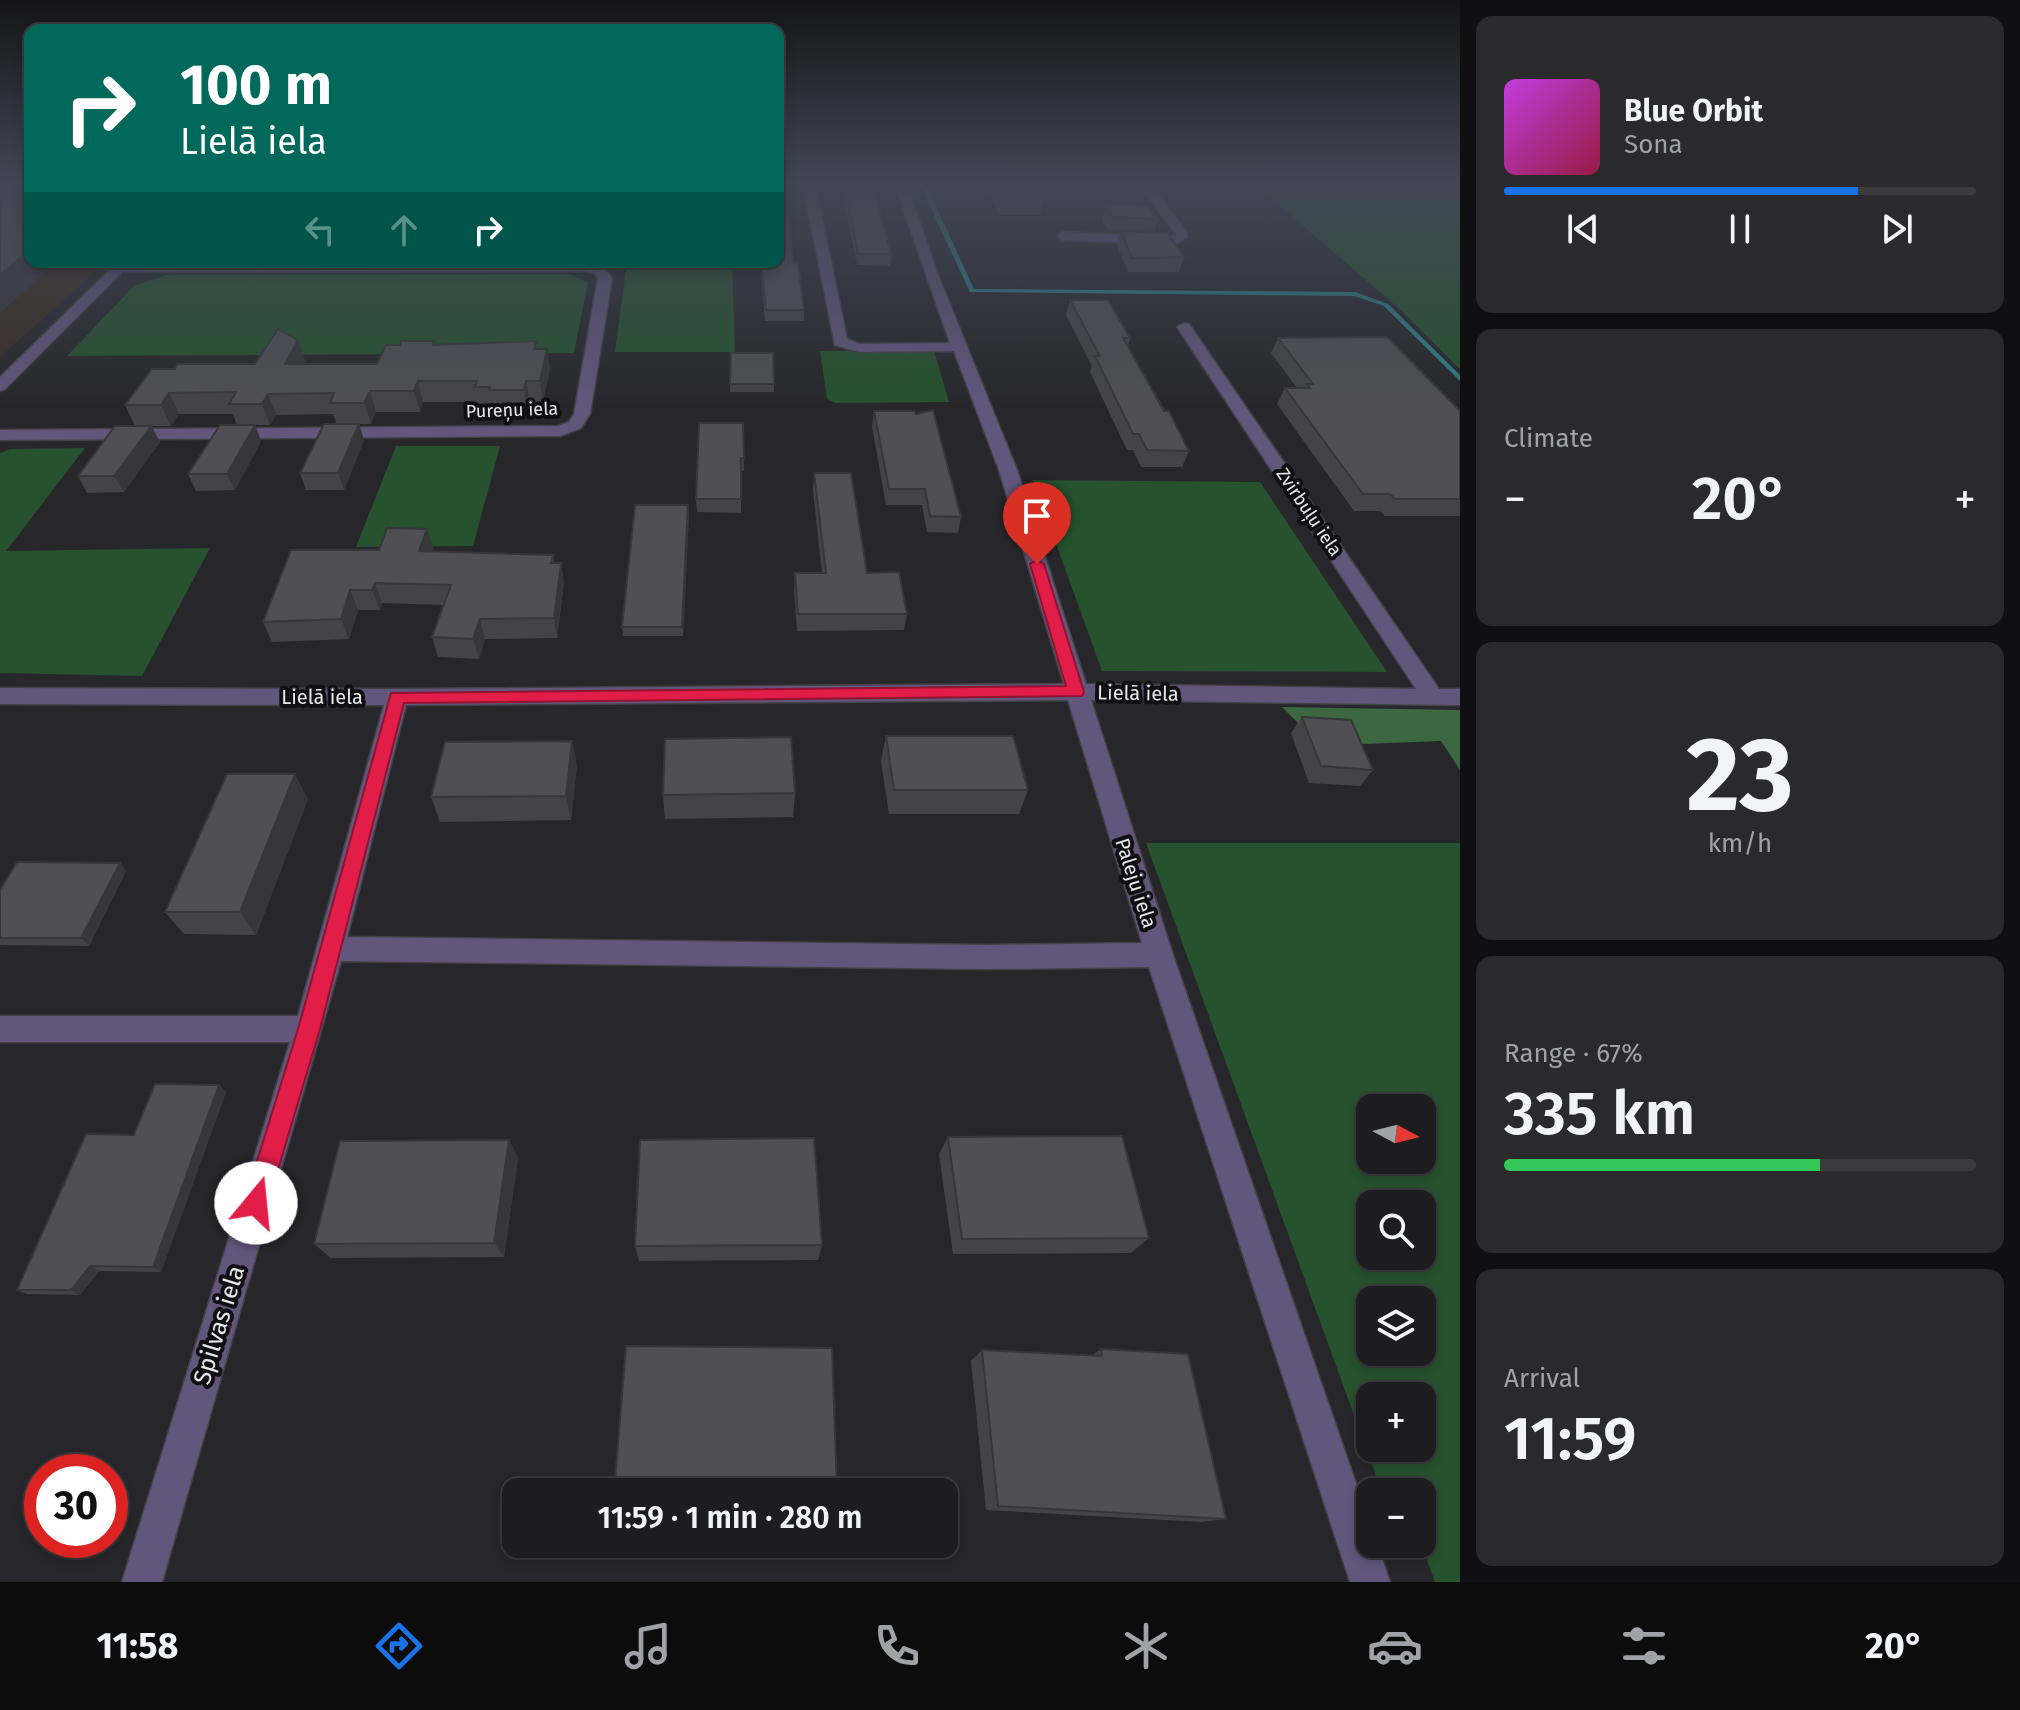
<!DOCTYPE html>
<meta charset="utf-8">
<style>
:root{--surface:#1d1d20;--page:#2a2a2d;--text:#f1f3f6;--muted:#a0a2a5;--line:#3b3b3e;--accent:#1a73e8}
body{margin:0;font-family:"Fira Sans",sans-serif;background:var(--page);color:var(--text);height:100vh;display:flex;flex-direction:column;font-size:30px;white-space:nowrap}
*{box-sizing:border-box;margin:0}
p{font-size:26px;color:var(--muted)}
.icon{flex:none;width:44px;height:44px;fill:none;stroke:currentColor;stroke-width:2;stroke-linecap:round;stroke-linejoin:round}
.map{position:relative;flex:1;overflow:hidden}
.details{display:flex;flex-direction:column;gap:16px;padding:16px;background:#101012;width:560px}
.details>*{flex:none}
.banner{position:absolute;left:24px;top:24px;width:760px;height:244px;border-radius:16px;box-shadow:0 4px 12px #0003,0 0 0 2px var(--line);background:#00695c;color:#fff;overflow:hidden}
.needle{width:52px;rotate:97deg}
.tools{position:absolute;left:1356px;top:1094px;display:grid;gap:16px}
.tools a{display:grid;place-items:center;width:80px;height:80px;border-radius:16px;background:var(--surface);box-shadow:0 4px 12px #0003,0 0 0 2px var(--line);font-size:40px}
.speed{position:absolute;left:24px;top:1454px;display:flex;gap:16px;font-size:40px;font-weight:700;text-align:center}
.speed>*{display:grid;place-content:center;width:104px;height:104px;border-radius:50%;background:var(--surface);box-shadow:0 4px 12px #0003,0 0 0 2px var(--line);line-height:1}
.speed .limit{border:12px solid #d22;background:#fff;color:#111}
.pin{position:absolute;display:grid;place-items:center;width:68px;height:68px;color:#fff;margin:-82px -34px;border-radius:50% 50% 50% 0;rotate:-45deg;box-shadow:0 0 8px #0007}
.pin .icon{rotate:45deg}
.me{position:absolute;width:88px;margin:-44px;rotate:17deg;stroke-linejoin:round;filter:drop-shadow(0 0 6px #0008)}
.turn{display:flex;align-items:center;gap:28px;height:168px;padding:0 24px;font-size:36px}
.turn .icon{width:104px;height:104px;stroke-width:2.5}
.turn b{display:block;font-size:56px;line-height:68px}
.lanes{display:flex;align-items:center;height:76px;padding:0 24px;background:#0003;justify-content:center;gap:40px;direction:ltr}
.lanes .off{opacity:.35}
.big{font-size:60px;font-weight:600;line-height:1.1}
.details .card{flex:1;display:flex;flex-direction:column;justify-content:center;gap:12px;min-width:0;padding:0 28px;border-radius:16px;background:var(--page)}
.details .dial{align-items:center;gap:0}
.dial b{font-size:104px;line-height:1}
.song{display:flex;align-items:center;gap:24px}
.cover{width:96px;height:96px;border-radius:12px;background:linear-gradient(135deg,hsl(290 70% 55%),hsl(340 70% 35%))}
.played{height:8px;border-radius:4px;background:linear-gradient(90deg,var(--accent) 75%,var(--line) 75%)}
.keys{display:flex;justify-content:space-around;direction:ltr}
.heat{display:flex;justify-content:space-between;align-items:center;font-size:44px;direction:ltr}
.charge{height:12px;border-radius:6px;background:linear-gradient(90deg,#34c759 67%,var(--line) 0)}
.trip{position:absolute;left:502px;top:1478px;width:456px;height:80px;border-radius:16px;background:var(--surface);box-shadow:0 4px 12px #0003,0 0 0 2px var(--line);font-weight:600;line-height:80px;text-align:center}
.tabs{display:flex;height:128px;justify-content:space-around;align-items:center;background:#0c0c0d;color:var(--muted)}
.tabs .icon{width:56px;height:56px}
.tabs .active{color:var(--accent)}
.tabs b{font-size:36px;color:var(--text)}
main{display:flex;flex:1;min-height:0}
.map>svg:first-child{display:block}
</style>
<main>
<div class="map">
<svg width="1460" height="1582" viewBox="0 0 1460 1582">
<rect width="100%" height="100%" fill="#27272b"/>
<polygon fill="#3a2c1f" points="0,185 30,262 106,262 0,357"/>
<g fill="#26522d" fill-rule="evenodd">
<polygon points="1256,185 1460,185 1460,369 1396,306"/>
<polygon points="627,262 732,262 735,352 615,352"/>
<polygon points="569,274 588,282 574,353 67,356 134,286 166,275"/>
<polygon points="820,351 934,351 949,402 835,403 827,399"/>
<polygon points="396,446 500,446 473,546 356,547"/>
<polygon points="85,448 6,551 210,548 142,676 0,673 0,453 10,449"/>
<polygon points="1033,480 1260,482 1387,672 1102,671"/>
<path d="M1146 843H1460V1582H1435L1421 1544 1422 1492H1382ZM1370 1108H1422V1160H1370ZM1370 1204H1422V1256H1370ZM1370 1300H1422V1352H1370ZM1370 1396H1422V1448H1370Z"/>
</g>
<polygon fill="#3b6841" points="1282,707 1460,710 1460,770 1441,741 1363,744 1304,729"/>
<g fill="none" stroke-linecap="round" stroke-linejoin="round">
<polygon fill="#2a7e87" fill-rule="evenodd" points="920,185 926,185 974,289 1355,292 1388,304 1460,375 1460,381 1384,306 1354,296 970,292"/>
<defs>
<g id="minor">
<path d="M803 185H815L847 339 860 344 950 343 895 185H907L938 275 1017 470 1086 684 1416 689 1177 327 1184 323 1189 324 1439 689H1460V705L1091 700 1173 955 1370 1524V1544H1377L1390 1582H1350L1149 967 987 969 341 961 162 1582H122L290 1042H0V1016H298L384 705 0 704V688L397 689 1064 684 999 470 954 351 859 352 835 345ZM1068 700 1142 943 987 945 347 937 406 705Z"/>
<polygon points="1139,185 1151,185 1187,232 1187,238 1174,245 1063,240 1057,236 1063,232 1171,237 1176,234"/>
<polygon points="118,262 583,263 603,267 612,278 590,414 581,428 560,436 0,440 0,430 558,426 569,422 574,414 598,278 594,273 583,271 122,272 5,389 0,391 0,377"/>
</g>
</defs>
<use href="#minor" stroke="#424246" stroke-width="3"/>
<use href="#minor" fill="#62567d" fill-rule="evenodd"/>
</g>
<g fill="#444448">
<polygon points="841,185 873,185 891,254 890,266 857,265"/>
<polygon points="986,185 1035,185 1043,201 1040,215 999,215"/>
<polygon points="1106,206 1158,219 1154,233 1184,257 1179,272 1128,272 1117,245 1121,232 1109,231 1102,220"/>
<polygon points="760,262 793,263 804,310 804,321 765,321"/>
<polygon points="1070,300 1130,338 1128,346 1189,451 1182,467 1141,467 1133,450 1127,450 1090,372 1092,366 1066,315"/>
<polygon points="1278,338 1460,411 1460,516 1385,516 1380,511 1354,511 1277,404 1285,388 1297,388 1271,353"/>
<polygon points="434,341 435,345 537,341 538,349 547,349 550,369 543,402 530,402 527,411 494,411 493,408 479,408 478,402 423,402 420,412 376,412 371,424 359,424 364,440 344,490 306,490 300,473 337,424 333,414 276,415 270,425 255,425 261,441 235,490 196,491 188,474 237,425 233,414 179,414 171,426 152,426 160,442 124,492 87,493 78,476 135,426 125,405 175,369 305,360 303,364 377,364 400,345"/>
<polygon points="731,353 774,384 774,392 730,392"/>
<polygon points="874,411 961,517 958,533 927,532 922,505 886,505 872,426"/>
<polygon points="743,423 744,471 741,471 741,513 697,512 696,499"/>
<polygon points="814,473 867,573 907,614 904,630 797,631 794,590 795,573 822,573 813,490"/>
<polygon points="689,513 683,636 623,636 622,627"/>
<polygon points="433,548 432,551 553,555 554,563 561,563 564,583 557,638 485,639 479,659 438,657 432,637 444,605 382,603 380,610 358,610 349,639 272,642 263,622 379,550"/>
<polygon points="1302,717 1373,770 1360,786 1309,783 1291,733"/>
<polygon points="886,736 1028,790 1019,814 889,814 881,761"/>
<polygon points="577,765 571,820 440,822 431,797"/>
<polygon points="795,793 793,817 665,819 663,795"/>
<polygon points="308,799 256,935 184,934 165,912"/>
<polygon points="120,863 126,871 89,946 0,945 0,890"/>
<polygon points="219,1085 226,1092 161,1272 99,1271 80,1295 27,1294 17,1290 134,1135"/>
<polygon points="948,1137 1149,1238 1131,1253 953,1254 939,1154"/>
<polygon points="509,1140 518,1158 504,1257 331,1258 314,1244"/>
<polygon points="822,1245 818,1260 639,1261 635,1246"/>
<polygon points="1101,1349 1226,1519 1202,1522 986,1510 971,1361 982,1350 1091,1356"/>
</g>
<g fill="#37373b">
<polygon points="30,249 30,262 57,262 0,313 0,275"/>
<polygon points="298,340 305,360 292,385 285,364"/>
<polygon points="547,349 550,369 543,402 540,381"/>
<polygon points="418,381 423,402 420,412 414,391"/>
<polygon points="526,381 530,402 527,411 524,390"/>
<polygon points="370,391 376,412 371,424 364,403"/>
<polygon points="169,393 179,414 171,426 161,405"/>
<polygon points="268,394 276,415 270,425 262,404"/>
<polygon points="359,424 364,440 344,490 338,473"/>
<polygon points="255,425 261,441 235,490 227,474"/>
<polygon points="151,426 160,442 124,492 114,476"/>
<polygon points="688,505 689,513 683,636 682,627"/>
<polygon points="427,529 433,548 425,571 419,551"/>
<polygon points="561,563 564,583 557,638 554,618"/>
<polygon points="375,583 382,603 380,610 372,590"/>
<polygon points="350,590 358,610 349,639 341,619"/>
<polygon points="480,619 485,639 479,659 473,639"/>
<polygon points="572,741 577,765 571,820 566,796"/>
<polygon points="295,774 308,799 256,935 240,912"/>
<polygon points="120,863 126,871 89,946 81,938"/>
<polygon points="219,1085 226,1092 161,1272 153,1267"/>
<polygon points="509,1140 518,1158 504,1257 494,1243"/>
<polygon points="90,1266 99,1271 80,1295 71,1290"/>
</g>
<g fill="#4f4f54" stroke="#37373b" stroke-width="2">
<polygon points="0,185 30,185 30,249 0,275"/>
<polygon points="778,185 785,185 793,263 798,263 804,310 766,310 761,262 778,262"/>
<polygon points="844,185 873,185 891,254 858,254"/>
<polygon points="994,185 1035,185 1043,201 1002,201"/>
<polygon points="1106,206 1149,207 1158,219 1113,217"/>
<polygon points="1121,231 1168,233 1184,257 1132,258"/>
<polygon points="1070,300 1108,300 1130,338 1123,338 1164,411 1169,411 1189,451 1147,450 1139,434 1133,434 1095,356 1100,356"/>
<polygon points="278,329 298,340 285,364 377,364 386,345 400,345 401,341 434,341 433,345 537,341 534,349 547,349 540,381 526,381 524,390 489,390 490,387 475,387 477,381 418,381 414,391 370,391 364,403 330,403 334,393 268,394 262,404 229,404 236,392 169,393 161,405 125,405 152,369 175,369 178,364 255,364"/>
<polygon points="1387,337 1460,411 1460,499 1395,499 1390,494 1363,494 1285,388 1310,388 1307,384 1313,384 1278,338"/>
<polygon points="731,353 773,353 774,384 730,384"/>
<polygon points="933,410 961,517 930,516 925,489 889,489 874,411 915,411 916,414"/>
<polygon points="699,423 743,423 744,458 741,458 741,499 696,499"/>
<polygon points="324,424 359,424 338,473 300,473"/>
<polygon points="220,425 255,425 227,474 188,474"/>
<polygon points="115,426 151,426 114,476 78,476"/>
<polygon points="814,473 851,473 867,573 899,572 907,614 798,614 795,573 826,573"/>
<polygon points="635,505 688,505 682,627 622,627"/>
<polygon points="387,528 427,529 419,551 553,555 551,563 561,563 554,618 480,619 473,639 432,637 451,585 375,583 372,590 350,590 341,619 263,622 291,550 379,550"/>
<polygon points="1302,717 1351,720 1373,770 1321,766"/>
<polygon points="886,736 1013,736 1028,790 894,790"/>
<polygon points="791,737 795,793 663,795 665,739"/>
<polygon points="572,741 566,796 431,797 445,742"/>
<polygon points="227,774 295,774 240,912 165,912"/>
<polygon points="17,862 120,863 81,938 0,938 0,890"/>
<polygon points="155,1084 219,1085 153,1267 90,1266 71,1290 17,1290 86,1134 134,1135"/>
<polygon points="1122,1136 1149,1238 962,1239 948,1137"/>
<polygon points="814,1138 822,1245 635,1246 640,1140"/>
<polygon points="509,1140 494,1243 314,1244 340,1141"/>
<polygon points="626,1346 832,1348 837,1492 614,1492"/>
<polygon points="1101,1349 1188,1354 1226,1519 998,1506 982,1350 1102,1356"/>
</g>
<linearGradient id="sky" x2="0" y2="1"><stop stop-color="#151518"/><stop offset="0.45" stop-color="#414755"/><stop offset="1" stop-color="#414755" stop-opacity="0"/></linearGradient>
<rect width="1460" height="407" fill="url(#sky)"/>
<polygon fill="#e11d48" stroke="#92132f" stroke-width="2" points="1037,560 1044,564 1084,692 1082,696 404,703 320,1029 268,1203 265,1212 256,1216 247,1212 244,1203 298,1029 391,693 1066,686 1030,564"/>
<g text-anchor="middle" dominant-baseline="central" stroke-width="8" stroke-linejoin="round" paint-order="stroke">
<g font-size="18" fill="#e7e8eb" stroke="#101012">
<text transform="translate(512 410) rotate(-2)">Pureņu iela</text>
<text transform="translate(1309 512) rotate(56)">Zvirbuļu iela</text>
</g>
<g font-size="20" fill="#e7e8eb" stroke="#101012">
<text transform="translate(1138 693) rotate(1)">Lielā iela</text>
<text x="322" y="697">Lielā iela</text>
<text transform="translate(1136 883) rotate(72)">Paleju iela</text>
</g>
<g font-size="24" fill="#e7e8eb" stroke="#101012">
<text transform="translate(219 1325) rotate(-73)">Spilvas iela</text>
</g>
</g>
</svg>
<div class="tools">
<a><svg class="needle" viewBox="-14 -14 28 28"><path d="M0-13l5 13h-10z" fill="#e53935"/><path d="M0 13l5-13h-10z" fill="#a0a2a5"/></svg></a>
<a><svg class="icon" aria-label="search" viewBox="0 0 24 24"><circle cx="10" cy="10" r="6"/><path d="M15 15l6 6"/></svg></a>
<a><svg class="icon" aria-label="layers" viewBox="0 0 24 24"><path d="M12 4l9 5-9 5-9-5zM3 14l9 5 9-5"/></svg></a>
<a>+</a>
<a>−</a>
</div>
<div class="speed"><div class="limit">30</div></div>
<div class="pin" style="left:1037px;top:564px;background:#d93025"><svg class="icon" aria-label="arrive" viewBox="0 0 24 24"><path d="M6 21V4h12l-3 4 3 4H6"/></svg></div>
<svg class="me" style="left:256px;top:1203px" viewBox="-20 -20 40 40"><circle r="19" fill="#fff"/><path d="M0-13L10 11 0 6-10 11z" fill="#e11d48"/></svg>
<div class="trip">11:59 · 1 min · 280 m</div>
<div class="banner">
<div class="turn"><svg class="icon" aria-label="right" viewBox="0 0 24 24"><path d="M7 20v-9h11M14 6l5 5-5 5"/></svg><div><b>100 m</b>Lielā iela</div></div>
<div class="lanes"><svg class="icon off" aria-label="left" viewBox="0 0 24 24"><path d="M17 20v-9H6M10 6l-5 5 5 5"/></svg><svg class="icon off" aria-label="ahead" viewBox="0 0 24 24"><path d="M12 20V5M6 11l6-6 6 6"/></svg><svg class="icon" aria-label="right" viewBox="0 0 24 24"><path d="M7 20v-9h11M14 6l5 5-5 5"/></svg></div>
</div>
</div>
<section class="details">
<div class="card">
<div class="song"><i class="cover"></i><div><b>Blue Orbit</b><p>Sona</p></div></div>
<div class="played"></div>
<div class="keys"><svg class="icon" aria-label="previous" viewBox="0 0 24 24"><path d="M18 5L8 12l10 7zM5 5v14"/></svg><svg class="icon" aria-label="pause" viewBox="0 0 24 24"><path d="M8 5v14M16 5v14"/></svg><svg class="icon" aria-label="next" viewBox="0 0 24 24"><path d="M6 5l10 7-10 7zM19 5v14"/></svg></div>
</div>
<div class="card"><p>Climate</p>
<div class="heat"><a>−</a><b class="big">20°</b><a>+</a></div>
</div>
<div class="card dial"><b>23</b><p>km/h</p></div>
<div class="card"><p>Range · 67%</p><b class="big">335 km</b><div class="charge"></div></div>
<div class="card"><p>Arrival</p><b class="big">11:59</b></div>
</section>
</main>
<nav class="tabs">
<b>11:58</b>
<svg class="icon active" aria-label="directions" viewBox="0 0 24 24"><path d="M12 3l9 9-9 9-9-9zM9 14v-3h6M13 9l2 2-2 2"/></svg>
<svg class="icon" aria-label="music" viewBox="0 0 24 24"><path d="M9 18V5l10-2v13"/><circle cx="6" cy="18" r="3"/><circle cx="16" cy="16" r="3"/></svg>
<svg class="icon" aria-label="phone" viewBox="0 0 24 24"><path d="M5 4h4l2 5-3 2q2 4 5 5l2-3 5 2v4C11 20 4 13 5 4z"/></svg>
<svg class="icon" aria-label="climate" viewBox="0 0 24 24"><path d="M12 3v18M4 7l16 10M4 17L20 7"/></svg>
<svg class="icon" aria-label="car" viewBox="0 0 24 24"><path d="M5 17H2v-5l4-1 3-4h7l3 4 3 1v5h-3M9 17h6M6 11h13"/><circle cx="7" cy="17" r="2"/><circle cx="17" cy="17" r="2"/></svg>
<svg class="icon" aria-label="filters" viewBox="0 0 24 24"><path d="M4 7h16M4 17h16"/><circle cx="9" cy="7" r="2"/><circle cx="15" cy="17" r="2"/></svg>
<b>20°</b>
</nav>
